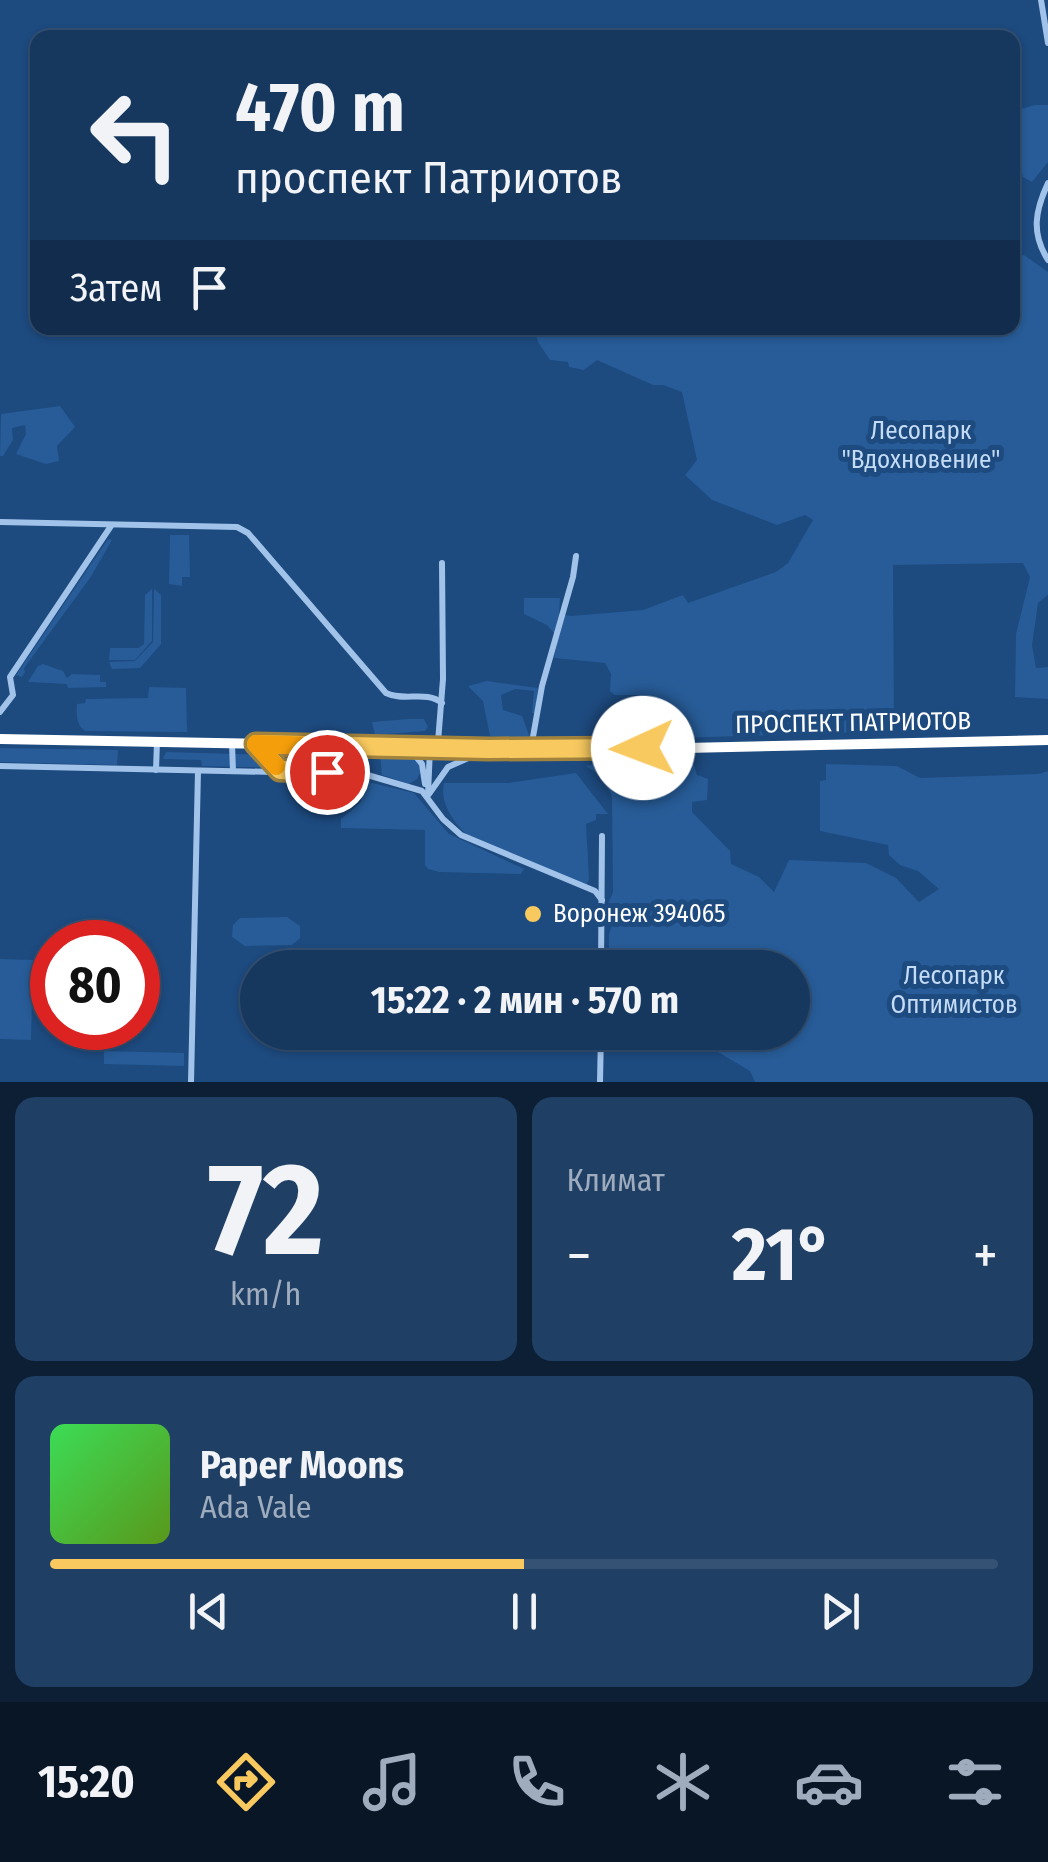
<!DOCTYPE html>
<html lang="ru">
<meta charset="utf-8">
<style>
:root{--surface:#16385f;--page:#1f3f65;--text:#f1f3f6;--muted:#9eacbd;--line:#355274;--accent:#f8c95f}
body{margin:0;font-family:"Fira Sans Condensed",sans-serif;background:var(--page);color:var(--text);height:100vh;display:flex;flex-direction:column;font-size:38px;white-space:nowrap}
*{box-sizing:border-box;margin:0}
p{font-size:32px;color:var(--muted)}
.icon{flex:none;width:55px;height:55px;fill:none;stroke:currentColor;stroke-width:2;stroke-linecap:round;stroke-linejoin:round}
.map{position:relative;height:1082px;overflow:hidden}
.sheet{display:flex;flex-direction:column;gap:15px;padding:15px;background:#0c1f34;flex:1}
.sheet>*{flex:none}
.banner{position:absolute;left:30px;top:30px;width:990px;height:305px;border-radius:20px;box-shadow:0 2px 8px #0004,0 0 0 2px var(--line);background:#16385f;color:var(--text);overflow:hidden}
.speed{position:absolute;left:30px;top:920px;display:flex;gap:20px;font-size:50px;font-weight:700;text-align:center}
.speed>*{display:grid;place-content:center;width:130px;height:130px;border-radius:50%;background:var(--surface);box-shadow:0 2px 8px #0004,0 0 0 2px var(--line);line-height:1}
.speed .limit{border:15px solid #d22;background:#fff;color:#111}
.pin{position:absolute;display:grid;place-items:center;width:85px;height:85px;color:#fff;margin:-42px;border:5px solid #fff;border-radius:50%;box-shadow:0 2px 10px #0007}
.me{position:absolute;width:110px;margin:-55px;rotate:268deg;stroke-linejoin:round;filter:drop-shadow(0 0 8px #0008)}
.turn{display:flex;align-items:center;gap:35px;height:210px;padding:0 40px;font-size:45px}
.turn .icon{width:130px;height:130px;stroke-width:2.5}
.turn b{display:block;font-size:70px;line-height:85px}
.then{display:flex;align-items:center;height:95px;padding:0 40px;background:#0003;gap:20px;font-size:38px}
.big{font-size:75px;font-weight:700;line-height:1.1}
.sheet .widget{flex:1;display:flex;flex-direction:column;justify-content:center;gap:15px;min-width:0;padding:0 35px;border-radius:20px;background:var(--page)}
.sheet .dial{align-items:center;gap:0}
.dial b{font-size:130px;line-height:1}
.song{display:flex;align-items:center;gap:30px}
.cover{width:120px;height:120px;border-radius:15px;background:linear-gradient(135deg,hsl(130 70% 55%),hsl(90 70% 35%))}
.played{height:10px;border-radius:5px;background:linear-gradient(90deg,var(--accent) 50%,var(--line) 50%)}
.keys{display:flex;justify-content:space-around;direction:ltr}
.heat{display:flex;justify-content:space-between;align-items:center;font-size:55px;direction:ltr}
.sheet .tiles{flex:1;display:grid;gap:15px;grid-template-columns:1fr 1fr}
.widget:last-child{grid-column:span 2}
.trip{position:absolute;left:240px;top:950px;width:570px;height:100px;border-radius:50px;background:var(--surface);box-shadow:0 2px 8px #0004,0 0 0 2px var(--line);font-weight:700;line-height:100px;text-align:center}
.tabs{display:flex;height:160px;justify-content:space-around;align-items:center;background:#091626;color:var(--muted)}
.tabs .icon{width:70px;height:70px}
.tabs .on{color:var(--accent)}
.tabs b{font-size:45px;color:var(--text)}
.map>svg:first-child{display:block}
</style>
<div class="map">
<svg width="1048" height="1082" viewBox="0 0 1048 1082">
<rect width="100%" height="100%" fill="#1d4a7f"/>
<g fill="#275c98">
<polygon points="1035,105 1048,105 1048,162 1032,182 1023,177 1012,138 1019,127 1015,117 1017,110"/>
<polygon points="1024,255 1048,272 1048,595 1038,603 1032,645 1036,668 1048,667 1048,699 1015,697 1016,634 1030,577 1023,563 893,565 894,731 647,739 645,706 637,695 615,695 610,691 611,674 605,663 554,658 558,638 547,625 524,614 524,598 560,598 559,614 571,616 643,610 683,595 688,603 776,572 788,563 813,520 805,515 777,525 712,500 685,475 697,460 682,392 663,385 653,385 597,360 584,370 569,367 568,362 550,360 538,342 534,328 1012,328 1013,258"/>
<polygon points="60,406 75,427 57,446 59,461 46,464 16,454 26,434 25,425 12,428 13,440 3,456 0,456 1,414"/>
<polygon points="170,535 189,535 190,577 182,577 182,586 169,584"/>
<polygon points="108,539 112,540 90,578 24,668 25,672 22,677 16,675"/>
<polygon points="152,589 152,641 135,660 109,660 110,648 138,648 144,644 145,595"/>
<polygon points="154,589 161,595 161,644 140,668 112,669 109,662 135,661 153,642"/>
<polygon points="43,664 63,671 67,678 72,674 100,675 100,682 106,682 106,687 68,688 67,684 28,682 38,666"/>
<polygon points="487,681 538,688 535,713 532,713 534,691 515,689 501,695 503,710 522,716 530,738 490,736 483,701 468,686"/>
<path d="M149 687 186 688 187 732 85 731C76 725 76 713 77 704L85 703 86 699 148 698Z"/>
<polygon points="408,719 424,719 428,727 425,731 375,735 372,722"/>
<polygon points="0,748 118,750 117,765 0,762"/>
<polygon points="166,752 270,755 282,768 202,766 201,760 163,759"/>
<polygon points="380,755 408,755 418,760 421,771 417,779 409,784 382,775"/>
<polygon points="692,759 697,775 708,779 707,800 692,802 692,812 730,851 731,864 759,877 774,892 789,860 866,863 896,878 919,902 939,889 918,871 900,865 889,855 888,845 820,831 820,781 826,780 826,764 897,766 920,778 1038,774 1048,771 1048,1082 755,1082 750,1071 686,1033 792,1032 792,968 609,967 609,934 612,925 607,906 613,892 612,796 602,777 586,766 611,760"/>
<path d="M576 773 608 814H596V820L586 824 589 879 586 887 474 840C457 828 439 805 444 783H508Z"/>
<polygon points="364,781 414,793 449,834 524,869 521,874 439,872 428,869 425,865 425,830 341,828 341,819 361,802"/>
<polygon points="287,917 300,926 300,938 292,945 245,946 232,937 233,925 240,918"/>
<polygon points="0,959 33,960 31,1040 0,1039"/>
<polygon points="104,1051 184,1053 184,1066 104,1064"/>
</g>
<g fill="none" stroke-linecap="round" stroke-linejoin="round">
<g stroke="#a1c3e9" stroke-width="6">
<polyline points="1041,0 1048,43"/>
<path d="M1048 183C1035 211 1031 233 1048 260"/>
<path d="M0 522 237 527 248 533 386 693C404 702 426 690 442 703"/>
<polyline points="0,712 13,695 10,677 111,526"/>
<polyline points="232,744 233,771"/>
<polyline points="257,745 279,769"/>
<polyline points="409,748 422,764 425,784"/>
<polyline points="531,748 542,686 573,577 576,556"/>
<polyline points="0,766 364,774 422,791 443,819 461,835 595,891 602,900"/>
<polyline points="156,770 157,742"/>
<polyline points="428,794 430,748 438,742 443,679 442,563"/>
<polyline points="429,794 448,767 484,751"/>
<polyline points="601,968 602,836"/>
<polyline points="191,1082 198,771"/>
<polyline points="600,1082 601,1032"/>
</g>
<polyline stroke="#fff" stroke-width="10" points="0,739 596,750 1048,740"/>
</g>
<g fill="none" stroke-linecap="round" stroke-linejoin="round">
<defs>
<polyline id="route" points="327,772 280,770 256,744 489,749 643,748"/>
</defs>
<use href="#route" stroke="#a1833e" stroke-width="25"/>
<use href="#route" stroke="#f8c95f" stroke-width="18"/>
<polyline stroke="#f59e0b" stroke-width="18" points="276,766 256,744 320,746"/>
</g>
<circle fill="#f8c95f" stroke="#1d4a7f" stroke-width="4" cx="533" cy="914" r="10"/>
<g text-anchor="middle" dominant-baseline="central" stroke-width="10" stroke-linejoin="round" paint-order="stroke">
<g font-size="25" fill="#c5dcf7" stroke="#1d4a7f">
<text x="921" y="431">Лесопарк<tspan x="921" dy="29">"Вдохновение"</tspan></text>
<text x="954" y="976">Лесопарк<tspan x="954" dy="29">Оптимистов</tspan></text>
</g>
<g font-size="25" fill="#fff" stroke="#1d4a7f">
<text transform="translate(853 723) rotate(-1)">ПРОСПЕКТ ПАТРИОТОВ</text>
</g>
<g font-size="25" fill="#fff" stroke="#1d4a7f" text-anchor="start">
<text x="553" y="914">Воронеж 394065</text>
</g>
</g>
</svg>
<div class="speed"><div class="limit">80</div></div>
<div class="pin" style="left:327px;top:772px;background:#d93025"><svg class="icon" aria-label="arrive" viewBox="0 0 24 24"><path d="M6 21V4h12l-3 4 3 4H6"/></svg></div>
<svg class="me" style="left:643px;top:748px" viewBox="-20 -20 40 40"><circle r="19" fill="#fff"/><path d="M0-13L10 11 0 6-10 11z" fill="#f8c95f"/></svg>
<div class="trip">15:22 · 2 мин · 570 m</div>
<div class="banner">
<div class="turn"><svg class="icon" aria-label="left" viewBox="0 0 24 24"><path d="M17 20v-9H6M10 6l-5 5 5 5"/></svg><div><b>470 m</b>проспект Патриотов</div></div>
<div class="then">Затем<svg class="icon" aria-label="arrive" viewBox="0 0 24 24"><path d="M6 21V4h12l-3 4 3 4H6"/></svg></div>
</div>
</div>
<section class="sheet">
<div class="tiles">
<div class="widget dial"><b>72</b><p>km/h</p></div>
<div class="widget"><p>Климат</p>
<div class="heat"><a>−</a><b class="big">21°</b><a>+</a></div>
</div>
<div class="widget">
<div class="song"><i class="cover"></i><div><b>Paper Moons</b><p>Ada Vale</p></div></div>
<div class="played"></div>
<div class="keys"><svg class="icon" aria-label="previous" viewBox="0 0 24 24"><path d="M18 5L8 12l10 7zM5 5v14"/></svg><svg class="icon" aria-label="pause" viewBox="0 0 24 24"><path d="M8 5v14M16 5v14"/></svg><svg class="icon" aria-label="next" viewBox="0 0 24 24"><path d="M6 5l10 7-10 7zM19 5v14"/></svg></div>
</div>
</div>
</section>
<nav class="tabs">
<b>15:20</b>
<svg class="icon on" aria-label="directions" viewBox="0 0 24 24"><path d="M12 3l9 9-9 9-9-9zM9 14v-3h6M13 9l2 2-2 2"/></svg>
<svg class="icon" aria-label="music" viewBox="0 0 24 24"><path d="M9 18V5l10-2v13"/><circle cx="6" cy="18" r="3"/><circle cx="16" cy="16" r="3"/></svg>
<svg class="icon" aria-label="phone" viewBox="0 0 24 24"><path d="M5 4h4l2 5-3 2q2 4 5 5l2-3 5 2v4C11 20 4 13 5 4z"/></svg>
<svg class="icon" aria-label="climate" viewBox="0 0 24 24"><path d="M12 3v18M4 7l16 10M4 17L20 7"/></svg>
<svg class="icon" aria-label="car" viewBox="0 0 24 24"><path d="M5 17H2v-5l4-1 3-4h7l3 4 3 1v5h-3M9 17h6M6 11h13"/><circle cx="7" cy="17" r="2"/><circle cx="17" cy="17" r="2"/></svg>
<svg class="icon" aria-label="filters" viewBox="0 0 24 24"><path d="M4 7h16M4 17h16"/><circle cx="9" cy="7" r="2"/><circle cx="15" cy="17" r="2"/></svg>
</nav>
